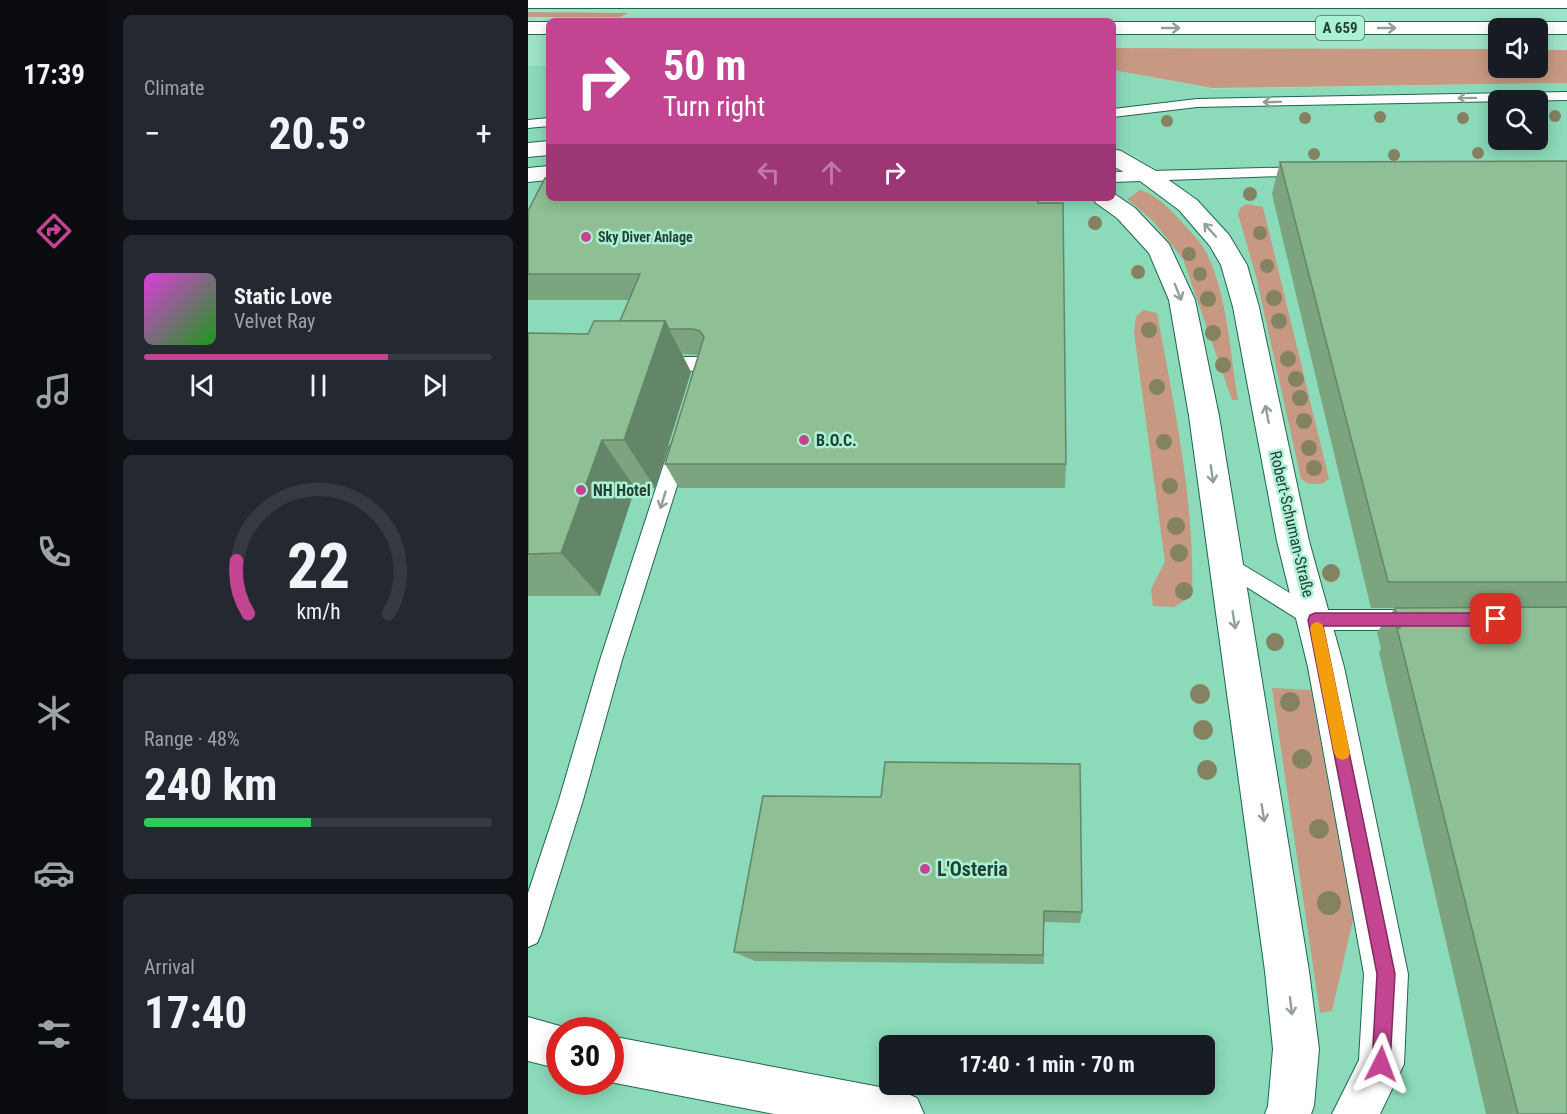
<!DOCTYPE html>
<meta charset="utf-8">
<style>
:root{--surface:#171b24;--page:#242831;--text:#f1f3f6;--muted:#9ea1a6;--line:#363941;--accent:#c34491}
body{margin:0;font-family:"Roboto Condensed",sans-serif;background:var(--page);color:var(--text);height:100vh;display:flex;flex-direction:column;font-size:22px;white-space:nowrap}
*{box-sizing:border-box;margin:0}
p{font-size:20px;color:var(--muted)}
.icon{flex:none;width:33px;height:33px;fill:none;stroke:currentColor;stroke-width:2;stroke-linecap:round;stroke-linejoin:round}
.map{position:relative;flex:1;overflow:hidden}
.panel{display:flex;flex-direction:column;gap:15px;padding:15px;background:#0d0f14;width:420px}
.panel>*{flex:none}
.guide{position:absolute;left:18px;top:18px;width:570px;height:183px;border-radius:9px;box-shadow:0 3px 15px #0003;background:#c34491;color:#fff;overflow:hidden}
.fabs{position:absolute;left:960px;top:18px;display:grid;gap:12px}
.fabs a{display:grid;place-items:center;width:60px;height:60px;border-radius:9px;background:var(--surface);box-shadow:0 3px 15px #0003;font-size:30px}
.speed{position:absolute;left:18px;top:1017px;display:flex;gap:12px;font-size:30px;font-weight:700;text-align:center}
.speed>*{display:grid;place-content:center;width:78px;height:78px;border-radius:50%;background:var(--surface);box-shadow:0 3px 15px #0003;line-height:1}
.speed .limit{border:9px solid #d22;background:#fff;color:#111}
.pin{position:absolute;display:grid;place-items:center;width:51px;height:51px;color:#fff;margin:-26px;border-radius:12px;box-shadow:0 3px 9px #0006}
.me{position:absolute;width:66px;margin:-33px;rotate:3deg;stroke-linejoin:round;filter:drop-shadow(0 0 4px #0008)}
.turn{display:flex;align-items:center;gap:21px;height:126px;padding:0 18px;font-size:27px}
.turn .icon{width:78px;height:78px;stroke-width:2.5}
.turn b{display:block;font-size:42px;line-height:51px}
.lanes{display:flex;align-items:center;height:57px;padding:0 18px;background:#0003;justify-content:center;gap:30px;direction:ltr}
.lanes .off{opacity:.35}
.big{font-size:45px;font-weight:700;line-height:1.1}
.panel .widget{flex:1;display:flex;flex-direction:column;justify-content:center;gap:9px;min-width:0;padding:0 21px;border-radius:9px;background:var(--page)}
.panel .dial{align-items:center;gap:0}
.dial svg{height:156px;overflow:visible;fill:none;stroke:var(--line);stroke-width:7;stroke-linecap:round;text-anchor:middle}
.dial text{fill:var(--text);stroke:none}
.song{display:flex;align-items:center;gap:18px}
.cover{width:72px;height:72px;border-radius:9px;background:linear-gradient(135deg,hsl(300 70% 55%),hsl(120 70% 35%))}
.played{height:6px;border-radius:3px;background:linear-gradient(90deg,var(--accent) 70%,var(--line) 70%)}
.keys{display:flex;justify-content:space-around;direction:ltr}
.heat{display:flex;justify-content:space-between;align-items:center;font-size:33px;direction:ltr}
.charge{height:9px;border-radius:4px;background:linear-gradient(90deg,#34c759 48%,var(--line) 0)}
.trip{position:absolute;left:351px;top:1035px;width:336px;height:60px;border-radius:9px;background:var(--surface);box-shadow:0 3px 15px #0003;font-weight:700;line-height:60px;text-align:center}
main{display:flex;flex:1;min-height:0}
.menu{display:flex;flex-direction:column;width:108px;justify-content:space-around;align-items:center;background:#090b0e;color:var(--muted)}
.menu .icon{width:42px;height:42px}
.menu .on{color:var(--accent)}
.menu b{font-size:27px;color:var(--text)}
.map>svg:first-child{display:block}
</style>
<main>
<nav class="menu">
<b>17:39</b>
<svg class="icon on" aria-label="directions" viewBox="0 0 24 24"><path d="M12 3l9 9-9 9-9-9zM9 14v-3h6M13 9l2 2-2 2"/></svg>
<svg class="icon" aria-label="music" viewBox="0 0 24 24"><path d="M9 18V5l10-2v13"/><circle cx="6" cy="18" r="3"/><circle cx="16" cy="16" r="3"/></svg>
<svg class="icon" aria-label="phone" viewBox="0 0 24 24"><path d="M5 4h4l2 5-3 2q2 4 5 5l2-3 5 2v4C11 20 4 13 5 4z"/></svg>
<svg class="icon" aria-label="climate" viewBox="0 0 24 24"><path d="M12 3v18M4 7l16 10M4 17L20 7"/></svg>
<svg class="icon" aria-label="car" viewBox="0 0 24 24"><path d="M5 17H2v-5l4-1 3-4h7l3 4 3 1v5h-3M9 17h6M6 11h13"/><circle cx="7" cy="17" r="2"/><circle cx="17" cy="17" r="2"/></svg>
<svg class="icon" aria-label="filters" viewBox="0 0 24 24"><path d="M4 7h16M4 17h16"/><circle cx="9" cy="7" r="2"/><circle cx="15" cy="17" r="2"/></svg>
</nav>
<section class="panel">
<div class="widget"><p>Climate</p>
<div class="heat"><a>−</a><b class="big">20.5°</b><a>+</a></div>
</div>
<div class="widget">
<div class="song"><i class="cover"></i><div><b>Static Love</b><p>Velvet Ray</p></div></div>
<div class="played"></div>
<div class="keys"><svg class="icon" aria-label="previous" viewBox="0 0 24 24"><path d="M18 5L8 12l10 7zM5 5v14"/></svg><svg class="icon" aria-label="pause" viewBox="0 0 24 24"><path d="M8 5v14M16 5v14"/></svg><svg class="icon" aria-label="next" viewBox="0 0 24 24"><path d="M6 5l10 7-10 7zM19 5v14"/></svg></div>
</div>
<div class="widget dial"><svg viewBox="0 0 100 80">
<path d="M14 69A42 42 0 1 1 86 69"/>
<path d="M14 69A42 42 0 0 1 8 42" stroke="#c34491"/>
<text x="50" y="56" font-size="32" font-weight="700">22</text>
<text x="50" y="72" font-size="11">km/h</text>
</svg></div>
<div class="widget"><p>Range · 48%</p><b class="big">240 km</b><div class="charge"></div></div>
<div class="widget"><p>Arrival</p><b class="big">17:40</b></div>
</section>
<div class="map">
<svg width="1039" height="1114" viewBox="0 0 1039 1114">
<rect width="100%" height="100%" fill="#9ee3c7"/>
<path fill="#8bdaba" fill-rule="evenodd" d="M0 66H21V198H585V70L685 89 1039 83V1114H0ZM970 100H1010V140H970ZM32 1030H82V1082H32ZM362 1046H676V1084H362Z"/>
<g fill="#c79982">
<polygon points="0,12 100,13 92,17 0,17"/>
<polygon points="585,48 970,49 970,68 1010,68 1010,50 1039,50 1039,83 684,88 585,70"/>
<path d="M612 190C626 194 639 206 649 217 660 229 673 241 680 256 700 300 702 353 710 400H704L655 259 625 221 599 199Z"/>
<polygon points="718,204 735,207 801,479 794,484 781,484 773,479 728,276 710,214 712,208"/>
<path d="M615 310 629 313C646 406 667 501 664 596L646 607 625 606 623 589 637 562 606 332 608 317Z"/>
<polygon points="744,688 783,690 825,920 804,1011 792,1013"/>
</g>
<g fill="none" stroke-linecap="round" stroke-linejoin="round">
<defs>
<g id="service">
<polygon points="1039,92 1039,100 669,107 585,117 585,109 669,99"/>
<polygon points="21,118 21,126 0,128 0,120"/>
<polygon points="776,167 781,169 784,172 781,175 585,182 585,172"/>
<polygon points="130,357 177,357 183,359 186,364 178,386 172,388 166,386 163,381 166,371 124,369 121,364 124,359"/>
<polygon points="151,440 158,443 161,448 94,660 55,800 13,934 9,943 0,947 0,893 31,800 72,660 141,448 144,443"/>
<polygon points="697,554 790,610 887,610 895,613 898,620 895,627 887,630 787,630 690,569 686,563 690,557"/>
</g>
<g id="minor">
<polygon points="585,149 593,151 628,171 669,200 701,235 719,265 731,307 781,541 816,667 880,974 876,1064 852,1114 804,1114 831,1060 836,974 780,667 749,541 705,307 693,265 682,246 651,210 612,181 585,166"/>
<polygon points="585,193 607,208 641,244 667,300 691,416 781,971 791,1049 786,1106 783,1114 737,1114 740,1106 745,1049 737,971 661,416 641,300 621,253 589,218 568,203 565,198 585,198"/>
<polygon points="0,1017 46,1030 32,1030 32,1069 0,1061"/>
<polygon points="82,1036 373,1091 389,1098 396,1114 246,1114 82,1082"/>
</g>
<g id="tertiary">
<polygon points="21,141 21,155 0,157 0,143"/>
<polygon points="21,166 21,180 0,182 0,168"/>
</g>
<g id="motorway">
<rect x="0" y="0" width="1039" height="8"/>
<rect x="0" y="22" width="21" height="12"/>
<polygon points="585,22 1039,22 1039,34 1010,34 1010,28 970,28 970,34 585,34"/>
</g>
</defs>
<use href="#service" stroke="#1f664e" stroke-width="2"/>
<use href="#minor" stroke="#1f664e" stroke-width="2"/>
<use href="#tertiary" stroke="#1f664e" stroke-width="2"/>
<use href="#motorway" stroke="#1f664e" stroke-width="2"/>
<use href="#service" fill="#fff" fill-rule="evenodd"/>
<use href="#minor" fill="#fff" fill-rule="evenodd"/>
<use href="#tertiary" fill="#fff" fill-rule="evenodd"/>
<use href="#motorway" fill="#fff" fill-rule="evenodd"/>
</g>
<g fill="#858262">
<circle cx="1027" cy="116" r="6"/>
<circle cx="852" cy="117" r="6"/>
<circle cx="777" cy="118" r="6"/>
<circle cx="935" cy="118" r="6"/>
<circle cx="639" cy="121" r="6"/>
<circle cx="950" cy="153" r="6"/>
<circle cx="786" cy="154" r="6"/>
<circle cx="866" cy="155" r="6"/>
<circle cx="722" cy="194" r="7"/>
<circle cx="567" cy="223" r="7"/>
<circle cx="732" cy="233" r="7"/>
<circle cx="661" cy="254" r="7"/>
<circle cx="739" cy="266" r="7"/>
<circle cx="610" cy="272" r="7"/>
<circle cx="672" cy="274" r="7"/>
<circle cx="746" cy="298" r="8"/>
<circle cx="680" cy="299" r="8"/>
<circle cx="751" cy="321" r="8"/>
<circle cx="621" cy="330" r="8"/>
<circle cx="685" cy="333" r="8"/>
<circle cx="760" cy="359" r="8"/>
<circle cx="695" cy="365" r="8"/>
<circle cx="768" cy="379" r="8"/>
<circle cx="629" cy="387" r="8"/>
<circle cx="772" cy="398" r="8"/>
<circle cx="776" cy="421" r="8"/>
<circle cx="636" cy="442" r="8"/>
<circle cx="781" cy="448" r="8"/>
<circle cx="786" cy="468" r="8"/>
<circle cx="642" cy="486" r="8"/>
<circle cx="648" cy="526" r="9"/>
<circle cx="651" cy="553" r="9"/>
<circle cx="803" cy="573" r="9"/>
<circle cx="656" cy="591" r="9"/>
<circle cx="747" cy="642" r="9"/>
<circle cx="672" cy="694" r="10"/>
<circle cx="762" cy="702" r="10"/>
<circle cx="675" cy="730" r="10"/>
<circle cx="774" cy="759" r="10"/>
<circle cx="679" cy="770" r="10"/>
<circle cx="791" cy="829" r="10"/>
<circle cx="801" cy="903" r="12"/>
</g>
<g fill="#7ba47f">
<polygon points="1039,161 1039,607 843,608 744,194 752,162"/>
<polygon points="510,198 538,464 537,488 151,488 137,464 171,355 154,354 163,372 127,488 107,488 72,596 0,596 0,333 60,334 92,321 101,300 0,300 0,211"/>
<polygon points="867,608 1039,1114 958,1114 851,652 853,649 849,632"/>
<polygon points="235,796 554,912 552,923 516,922 516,964 227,961 206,952"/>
</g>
<g fill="#648668">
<polygon points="137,321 163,372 127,488 96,440"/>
<polygon points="74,440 107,488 72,596 33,553"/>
</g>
<g fill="#8fbf94" stroke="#648668" stroke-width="1.5">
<polygon points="1039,161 1039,582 860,582 752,162"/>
<polygon points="17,178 21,178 21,198 510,198 510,203 535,203 538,464 137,464 176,337 172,331 165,329 141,329 137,321 92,321 112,274 0,274 0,211"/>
<polygon points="66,321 137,321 96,440 74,440 33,553 0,554 0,333 60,334"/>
<polygon points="1039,607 1039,1114 990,1114 869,628 872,628 867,608"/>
<polygon points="357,762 552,764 554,912 516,911 515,955 206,952 235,796 353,797"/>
</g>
<defs><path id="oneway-shaft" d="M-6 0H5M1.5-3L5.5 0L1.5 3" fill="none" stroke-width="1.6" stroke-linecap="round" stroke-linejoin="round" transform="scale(1.5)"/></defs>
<g stroke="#92a09a">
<use href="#oneway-shaft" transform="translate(643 28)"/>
<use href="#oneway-shaft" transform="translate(859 28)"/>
<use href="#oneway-shaft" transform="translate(939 98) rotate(179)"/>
<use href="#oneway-shaft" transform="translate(744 102) rotate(179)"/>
<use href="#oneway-shaft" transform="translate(682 230) rotate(-132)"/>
<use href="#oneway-shaft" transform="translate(650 292) rotate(68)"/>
<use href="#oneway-shaft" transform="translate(739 414) rotate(-101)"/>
<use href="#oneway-shaft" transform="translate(684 474) rotate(82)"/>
<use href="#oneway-shaft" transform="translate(135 500) rotate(107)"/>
<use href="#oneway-shaft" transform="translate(706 620) rotate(81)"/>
<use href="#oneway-shaft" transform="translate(735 813) rotate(81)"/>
<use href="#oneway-shaft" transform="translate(763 1006) rotate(83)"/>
</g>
<polygon fill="#c34491" stroke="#7f2c5e" stroke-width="1.5" points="787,613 968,613 973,615 975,619 973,624 968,626 795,626 867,974 862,1064 860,1071 853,1073 846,1071 844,1064 849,974 780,620 782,615"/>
<polygon fill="#f59e0b" points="789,622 794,624 796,629 822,753 820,758 814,760 809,758 806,753 782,629 784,624"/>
<g fill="#c34491" stroke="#abf1d4" stroke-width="2">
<circle cx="58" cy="237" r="6"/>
<circle cx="276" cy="440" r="6"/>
<circle cx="53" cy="490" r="6"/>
<circle cx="397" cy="869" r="6"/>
</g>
<g text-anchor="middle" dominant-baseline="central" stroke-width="5" stroke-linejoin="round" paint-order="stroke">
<g font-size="14" font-weight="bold" fill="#244035" stroke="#abf1d4" text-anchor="start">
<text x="70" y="237">Sky Diver Anlage</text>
</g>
<rect fill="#abf1d4" stroke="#4c7565" stroke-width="1.5" x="788" y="16" width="48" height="24" rx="4.5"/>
<g font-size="15" font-weight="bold" fill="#244035">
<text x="812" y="28">A 659</text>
</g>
<g font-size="16" font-weight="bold" fill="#244035" stroke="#abf1d4" text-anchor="start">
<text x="288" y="440">B.O.C.</text>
<text x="65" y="490">NH Hotel</text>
</g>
<g font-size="16" fill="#244035" stroke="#abf1d4">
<text transform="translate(764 524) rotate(77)">Robert-Schuman-Straße</text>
</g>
<g font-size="20" font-weight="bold" fill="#244035" stroke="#abf1d4" text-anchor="start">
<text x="409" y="869">L'Osteria</text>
</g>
</g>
</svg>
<div class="fabs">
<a><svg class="icon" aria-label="sound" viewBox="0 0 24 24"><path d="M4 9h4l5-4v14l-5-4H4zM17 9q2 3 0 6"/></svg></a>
<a><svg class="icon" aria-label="search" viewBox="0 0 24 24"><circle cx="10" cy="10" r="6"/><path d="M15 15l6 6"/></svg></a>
</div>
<div class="speed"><div class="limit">30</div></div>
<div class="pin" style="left:968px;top:619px;background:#d93025"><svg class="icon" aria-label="arrive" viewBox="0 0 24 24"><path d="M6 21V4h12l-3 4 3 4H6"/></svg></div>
<svg class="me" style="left:853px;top:1064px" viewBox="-20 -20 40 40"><path d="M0-17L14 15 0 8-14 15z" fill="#c34491" stroke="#fff" stroke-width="4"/></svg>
<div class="trip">17:40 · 1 min · 70 m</div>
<div class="guide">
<div class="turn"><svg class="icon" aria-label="right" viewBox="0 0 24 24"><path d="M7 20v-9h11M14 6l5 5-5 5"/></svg><div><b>50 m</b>Turn right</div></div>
<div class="lanes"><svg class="icon off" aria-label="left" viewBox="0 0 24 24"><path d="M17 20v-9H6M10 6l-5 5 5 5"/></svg><svg class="icon off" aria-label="ahead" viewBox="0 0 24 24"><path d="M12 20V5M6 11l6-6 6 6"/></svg><svg class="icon" aria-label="right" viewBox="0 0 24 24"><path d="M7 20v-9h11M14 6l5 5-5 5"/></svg></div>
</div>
</div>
</main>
